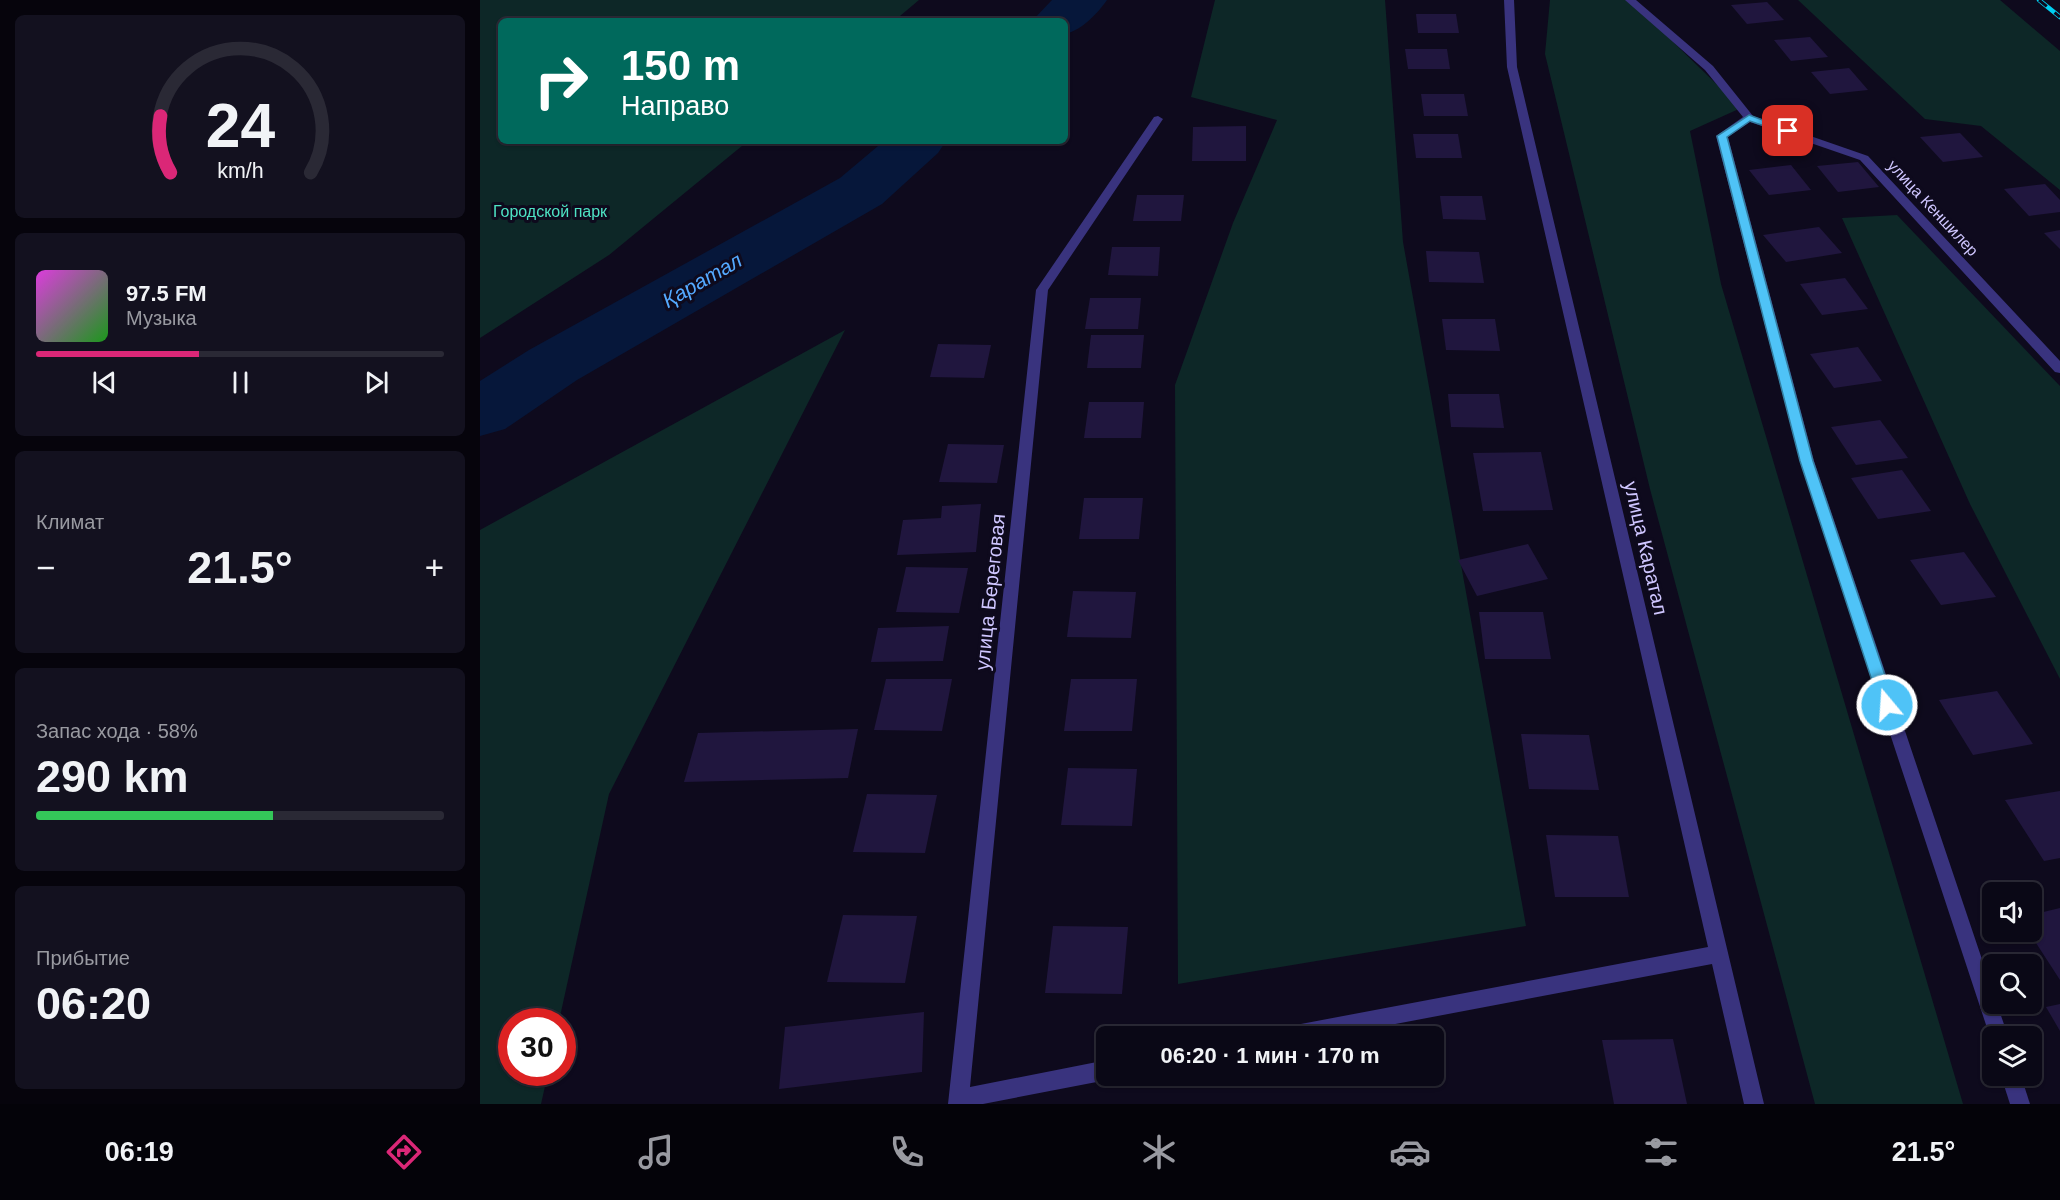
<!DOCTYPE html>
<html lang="ru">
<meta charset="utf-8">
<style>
:root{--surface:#0a0816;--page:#13111f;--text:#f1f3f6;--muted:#999aa1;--line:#2a2935;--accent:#db2777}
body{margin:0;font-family:Arial,sans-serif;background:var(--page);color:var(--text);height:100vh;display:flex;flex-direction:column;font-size:22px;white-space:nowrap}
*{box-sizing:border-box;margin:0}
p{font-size:20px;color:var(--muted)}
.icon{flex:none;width:33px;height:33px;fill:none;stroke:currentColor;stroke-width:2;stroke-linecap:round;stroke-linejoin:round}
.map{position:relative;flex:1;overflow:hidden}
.panel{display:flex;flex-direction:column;gap:15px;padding:15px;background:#06040c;width:480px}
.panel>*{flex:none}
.guide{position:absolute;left:18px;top:18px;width:570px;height:126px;border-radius:9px;box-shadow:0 2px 4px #0004,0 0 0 2px var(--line);background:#00695c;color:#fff;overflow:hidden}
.controls{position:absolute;left:1502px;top:882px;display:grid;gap:12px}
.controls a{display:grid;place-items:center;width:60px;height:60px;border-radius:9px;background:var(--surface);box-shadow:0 2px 4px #0004,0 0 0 2px var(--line);font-size:30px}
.speed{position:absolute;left:18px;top:1008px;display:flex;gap:12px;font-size:30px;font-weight:700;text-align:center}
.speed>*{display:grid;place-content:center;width:78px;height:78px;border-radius:50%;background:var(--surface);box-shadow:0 2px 4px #0004,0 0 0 2px var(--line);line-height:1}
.speed .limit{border:9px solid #d22;background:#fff;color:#111}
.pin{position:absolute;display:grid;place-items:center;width:51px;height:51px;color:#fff;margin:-26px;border-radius:12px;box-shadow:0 3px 9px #0006}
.me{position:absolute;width:66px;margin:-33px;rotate:342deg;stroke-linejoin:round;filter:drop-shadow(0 0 4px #0008)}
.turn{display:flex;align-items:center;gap:21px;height:126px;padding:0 24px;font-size:27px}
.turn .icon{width:78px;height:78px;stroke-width:2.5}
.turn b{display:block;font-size:42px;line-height:51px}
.big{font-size:45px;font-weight:700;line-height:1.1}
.panel .tile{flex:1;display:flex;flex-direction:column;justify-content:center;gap:9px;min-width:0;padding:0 21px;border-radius:9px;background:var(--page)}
.panel .dial{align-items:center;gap:0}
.dial svg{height:156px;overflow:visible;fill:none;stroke:var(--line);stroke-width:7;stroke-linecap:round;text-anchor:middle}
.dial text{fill:var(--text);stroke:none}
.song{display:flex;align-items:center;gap:18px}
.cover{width:72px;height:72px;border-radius:9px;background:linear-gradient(135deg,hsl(300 70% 55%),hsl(120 70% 35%))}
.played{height:6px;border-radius:3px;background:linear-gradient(90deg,var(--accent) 40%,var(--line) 40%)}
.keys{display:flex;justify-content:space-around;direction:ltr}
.heat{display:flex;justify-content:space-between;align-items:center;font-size:33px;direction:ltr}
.charge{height:9px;border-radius:4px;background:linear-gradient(90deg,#34c759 58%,var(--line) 0)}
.trip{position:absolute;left:616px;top:1026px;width:348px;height:60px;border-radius:9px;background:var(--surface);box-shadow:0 2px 4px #0004,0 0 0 2px var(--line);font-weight:700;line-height:60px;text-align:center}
.menu{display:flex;height:96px;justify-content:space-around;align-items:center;background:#040309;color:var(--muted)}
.menu .icon{width:42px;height:42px}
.menu .selected{color:var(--accent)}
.menu b{font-size:27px;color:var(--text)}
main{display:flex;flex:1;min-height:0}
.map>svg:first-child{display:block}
</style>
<main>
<section class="panel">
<div class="tile dial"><svg viewBox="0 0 100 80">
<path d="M14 69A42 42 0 1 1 86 69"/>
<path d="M14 69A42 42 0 0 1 9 40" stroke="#db2777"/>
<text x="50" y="56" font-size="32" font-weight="700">24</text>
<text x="50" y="72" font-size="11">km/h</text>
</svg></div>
<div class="tile">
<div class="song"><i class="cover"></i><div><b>97.5 FM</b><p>Музыка</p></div></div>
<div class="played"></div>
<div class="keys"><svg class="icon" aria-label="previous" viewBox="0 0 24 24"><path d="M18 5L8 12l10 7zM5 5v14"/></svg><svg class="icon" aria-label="pause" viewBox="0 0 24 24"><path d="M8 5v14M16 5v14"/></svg><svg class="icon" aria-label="next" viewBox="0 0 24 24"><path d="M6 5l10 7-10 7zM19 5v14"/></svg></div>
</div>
<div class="tile"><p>Климат</p>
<div class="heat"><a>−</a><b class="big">21.5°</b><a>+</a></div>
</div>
<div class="tile"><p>Запас хода · 58%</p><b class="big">290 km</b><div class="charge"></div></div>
<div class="tile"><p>Прибытие</p><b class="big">06:20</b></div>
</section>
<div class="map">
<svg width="1580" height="1104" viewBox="0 0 1580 1104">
<rect width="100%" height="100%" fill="#0e0a1d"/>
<g fill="#0d2727">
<polygon points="0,0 439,0 414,21 21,21 21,141 268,141 129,255 0,338"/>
<polygon points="735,0 905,0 923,242 1046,926 698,984 695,385 753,223 797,120 711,97"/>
<polygon points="1070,0 1150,0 1261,108 1210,131 1241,284 1483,1104 1335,1104 1170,489 1065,54"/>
<polygon points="1318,0 1520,0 1580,51 1580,190 1501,126 1445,119"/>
<polygon points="1417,215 1580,386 1580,679 1490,504 1362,218"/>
<polygon points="365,330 129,794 79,1021 32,1022 32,1072 68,1073 61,1104 0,1104 0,530"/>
</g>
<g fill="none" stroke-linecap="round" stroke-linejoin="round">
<g fill="#06173a" fill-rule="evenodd">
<path d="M572 0H627C617 14 602 30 585 34V21H552Z"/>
<polygon points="404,141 466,141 458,153 402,204 97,380 25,429 0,436 0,381 49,350 360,178"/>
</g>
</g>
<g fill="#20163e">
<polygon points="1287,2 1304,20 1267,24 1251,5"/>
<polygon points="936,14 976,14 979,33 938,33"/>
<polygon points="1330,37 1348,57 1311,61 1294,40"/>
<polygon points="925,49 967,49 970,69 928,69"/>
<polygon points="1369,68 1388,90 1350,94 1331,72"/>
<polygon points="941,94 984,94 988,116 944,116"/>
<polygon points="766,126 766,161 712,161 713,127"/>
<polygon points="1480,133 1503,157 1463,162 1440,137"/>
<polygon points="933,134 978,134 982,158 936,158"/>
<polygon points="1378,162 1399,187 1358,192 1337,166"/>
<polygon points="1311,165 1331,190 1289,195 1269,170"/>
<polygon points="1565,184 1580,200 1580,212 1549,216 1524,189"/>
<polygon points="657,195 704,195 701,221 653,221"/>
<polygon points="960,196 1002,196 1006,220 963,219"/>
<polygon points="1339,227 1362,253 1306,262 1283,235"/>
<polygon points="1580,230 1580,249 1564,233"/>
<polygon points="632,247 680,247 678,276 628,275"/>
<polygon points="946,251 999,252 1004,283 949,282"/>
<polygon points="1365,278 1388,309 1342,315 1320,284"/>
<polygon points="610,298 661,298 658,329 605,329"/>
<polygon points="962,319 1015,319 1020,351 966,350"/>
<polygon points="611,335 664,335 661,368 607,368"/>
<polygon points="458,344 511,345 504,378 450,377"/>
<polygon points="1378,347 1402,381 1354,388 1330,354"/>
<polygon points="968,394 1019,394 1024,428 971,427"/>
<polygon points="609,402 664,402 661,438 604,438"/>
<polygon points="1400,420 1428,458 1376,465 1351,427"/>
<polygon points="468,444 524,445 517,483 459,482"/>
<polygon points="1061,452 1073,510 1003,511 993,453"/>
<polygon points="1422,470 1451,511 1398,519 1371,478"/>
<polygon points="604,498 663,498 659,539 599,539"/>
<polygon points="501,504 496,552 417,555 423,520 461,518 462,506"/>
<polygon points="1048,544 1068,579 997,596 978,560"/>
<polygon points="1484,552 1516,597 1461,605 1430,560"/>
<polygon points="426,567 488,568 479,613 416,612"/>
<polygon points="593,591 656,592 651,638 587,637"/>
<polygon points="999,612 1063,612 1071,659 1005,659"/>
<polygon points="469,626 463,661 391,662 398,628"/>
<polygon points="406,679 472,679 462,731 394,730"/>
<polygon points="591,679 657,679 652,731 584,731"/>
<polygon points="1517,691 1553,744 1493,755 1459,700"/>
<polygon points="378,729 368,778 204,782 218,733"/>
<polygon points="1041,734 1109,735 1119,790 1049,789"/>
<polygon points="588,768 657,769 652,826 581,825"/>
<polygon points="1580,791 1580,858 1564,861 1525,800"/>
<polygon points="387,794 457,795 445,853 373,852"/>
<polygon points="1066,835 1138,836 1149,897 1075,897"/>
<polygon points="1580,908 1580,980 1549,932 1551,932 1551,915"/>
<polygon points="363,915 437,916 425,983 347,982"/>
<polygon points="573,926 648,927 642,994 565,993"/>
<polygon points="1580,1004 1580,1031 1566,1007"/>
<polygon points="444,1012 442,1072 299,1089 305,1027"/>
<polygon points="1193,1039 1207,1104 1134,1104 1122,1040"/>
</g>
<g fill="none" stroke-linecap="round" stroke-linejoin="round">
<g fill="#39337e" fill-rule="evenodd">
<polygon points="1024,0 1034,0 1037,67 1284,1104 1264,1104 1232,964 852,1036 795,1036 798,1029 805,1027 1228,947 1027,67"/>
<polygon points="1145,0 1156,0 1233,66 1273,116 1388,156 1580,361 1580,373 1575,372 1380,160 1270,122 1248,137 1334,461 1512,989 1512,1004 1517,1004 1528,1036 1512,1036 1512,1043 1320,461 1236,136 1263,117 1225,70"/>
<polygon points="678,116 683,119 568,290 490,1087 627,1060 627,1076 635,1076 627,1080 503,1104 468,1104 556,290 674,117"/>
<polygon points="1521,1076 1541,1076 1550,1104 1530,1104"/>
</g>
<defs>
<polyline id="rail" points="1559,0 1580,17"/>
</defs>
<use href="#rail" stroke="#00cff1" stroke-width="4.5"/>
<use href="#rail" stroke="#0e0a1d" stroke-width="3" stroke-dasharray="10" stroke-linecap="butt"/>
</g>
<polygon fill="#4fc3f7" stroke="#337fa1" stroke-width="1.5" points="1269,115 1313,131 1308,134 1270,121 1247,137 1333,461 1415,705 1407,711 1400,705 1320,461 1237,136"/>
<g text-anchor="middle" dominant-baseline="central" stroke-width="6" stroke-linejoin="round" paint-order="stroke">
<g font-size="16" fill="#cfc6ff" stroke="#0e0a1d">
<text transform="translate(1453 208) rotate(47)">улица Кеншилер</text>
</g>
<g font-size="16" fill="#4ee3c4" stroke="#0e0a1d">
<text x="70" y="211">Городской парк</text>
</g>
<g font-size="20" fill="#cfc6ff" stroke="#0e0a1d">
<text transform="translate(1166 548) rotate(77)">улица Каратал</text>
<text transform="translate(510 592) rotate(-84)">улица Береговая</text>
</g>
<g font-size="21" font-style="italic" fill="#54a9ff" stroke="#0e0a1d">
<text transform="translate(222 280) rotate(-30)">Қаратал</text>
</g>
</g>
</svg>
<div class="controls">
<a><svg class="icon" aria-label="sound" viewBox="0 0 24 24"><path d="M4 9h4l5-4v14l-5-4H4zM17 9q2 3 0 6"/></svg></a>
<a><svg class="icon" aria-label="search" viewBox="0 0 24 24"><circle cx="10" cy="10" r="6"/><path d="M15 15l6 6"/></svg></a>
<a><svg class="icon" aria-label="layers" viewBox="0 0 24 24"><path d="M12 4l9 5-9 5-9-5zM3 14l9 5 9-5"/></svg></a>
</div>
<div class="speed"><div class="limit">30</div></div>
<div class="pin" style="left:1308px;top:131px;background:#d93025"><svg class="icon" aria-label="arrive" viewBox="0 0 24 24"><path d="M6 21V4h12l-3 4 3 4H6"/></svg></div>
<svg class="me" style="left:1407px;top:705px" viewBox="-20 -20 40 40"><circle r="17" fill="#4fc3f7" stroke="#fff" stroke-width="3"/><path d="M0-11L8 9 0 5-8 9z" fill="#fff"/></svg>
<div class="trip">06:20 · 1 мин · 170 m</div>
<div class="guide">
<div class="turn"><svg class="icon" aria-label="right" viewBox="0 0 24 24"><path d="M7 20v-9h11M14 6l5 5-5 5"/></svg><div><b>150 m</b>Направо</div></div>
</div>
</div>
</main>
<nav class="menu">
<b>06:19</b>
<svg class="icon selected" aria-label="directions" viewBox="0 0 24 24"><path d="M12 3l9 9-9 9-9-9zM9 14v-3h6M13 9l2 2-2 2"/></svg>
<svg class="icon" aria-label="music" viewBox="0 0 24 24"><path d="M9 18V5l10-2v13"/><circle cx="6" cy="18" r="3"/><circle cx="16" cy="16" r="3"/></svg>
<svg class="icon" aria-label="phone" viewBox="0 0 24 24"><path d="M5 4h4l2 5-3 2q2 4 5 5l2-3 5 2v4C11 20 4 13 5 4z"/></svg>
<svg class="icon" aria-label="climate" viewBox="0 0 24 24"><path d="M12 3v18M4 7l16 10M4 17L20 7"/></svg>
<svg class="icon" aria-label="car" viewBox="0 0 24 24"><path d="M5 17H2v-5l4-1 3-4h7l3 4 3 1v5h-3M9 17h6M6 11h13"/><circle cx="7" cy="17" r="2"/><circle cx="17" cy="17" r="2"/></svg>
<svg class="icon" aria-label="filters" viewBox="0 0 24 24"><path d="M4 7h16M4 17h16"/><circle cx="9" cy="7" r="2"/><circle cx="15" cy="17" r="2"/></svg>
<b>21.5°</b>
</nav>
